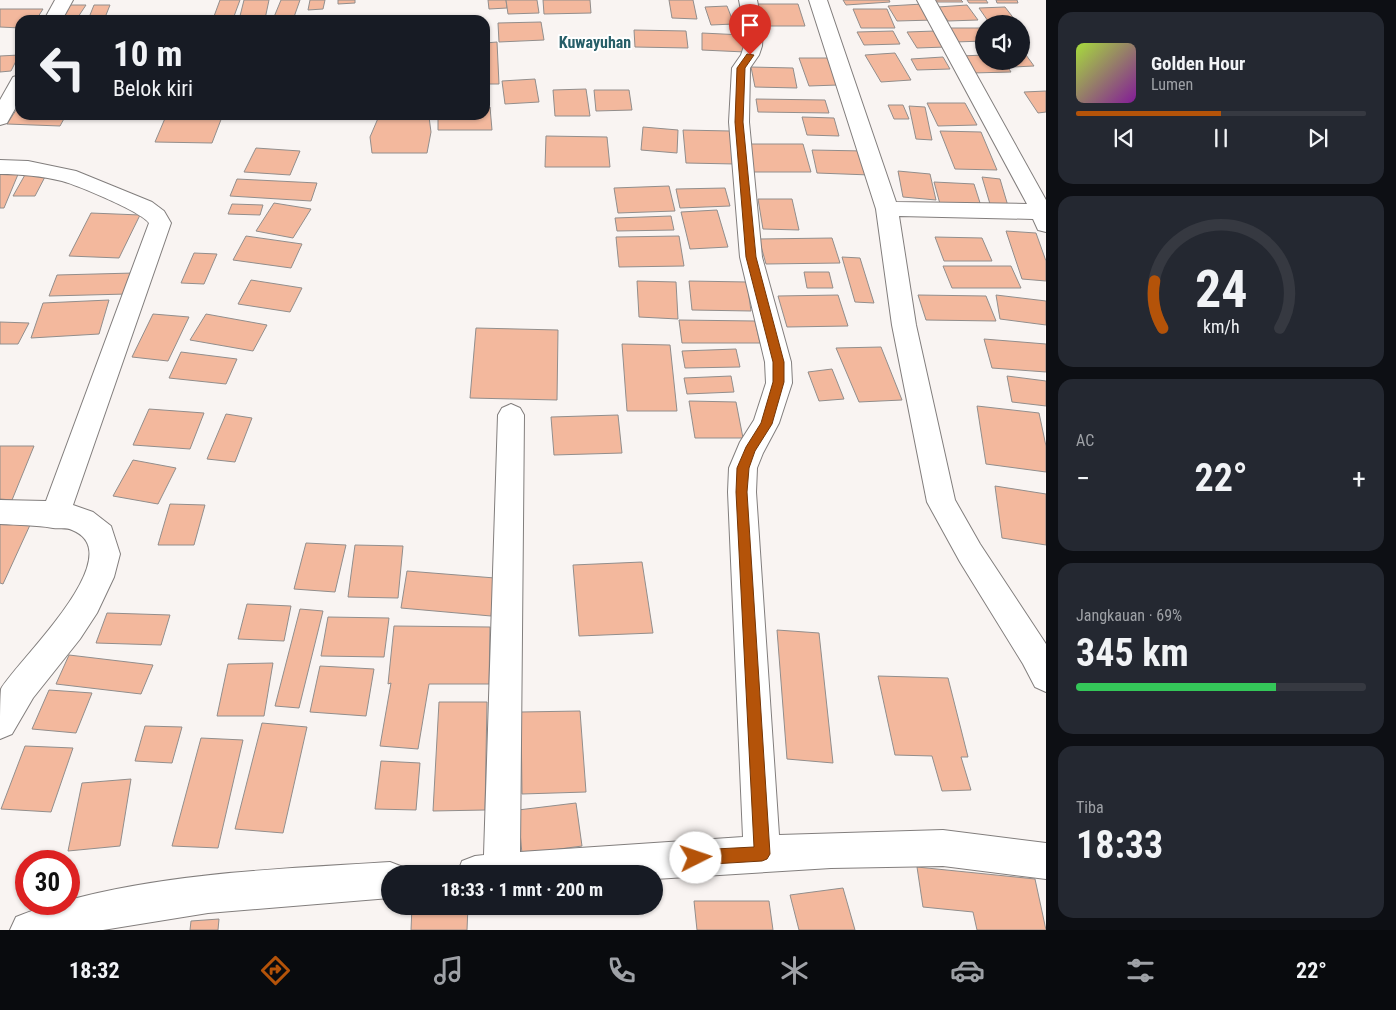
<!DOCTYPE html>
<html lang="id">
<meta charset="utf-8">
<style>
:root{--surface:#171b24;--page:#242831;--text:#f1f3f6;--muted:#9ea1a6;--line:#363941;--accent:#b45309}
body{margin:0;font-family:"Roboto Condensed",sans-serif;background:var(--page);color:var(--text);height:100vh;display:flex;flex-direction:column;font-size:19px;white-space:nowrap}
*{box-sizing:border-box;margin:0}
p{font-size:16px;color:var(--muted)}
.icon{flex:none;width:28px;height:28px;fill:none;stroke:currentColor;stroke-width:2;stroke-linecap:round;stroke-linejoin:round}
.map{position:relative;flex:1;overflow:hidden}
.panel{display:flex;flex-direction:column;gap:12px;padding:12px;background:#0d0f14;width:350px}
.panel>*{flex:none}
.banner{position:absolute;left:15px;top:15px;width:475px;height:105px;border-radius:15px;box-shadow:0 1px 4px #0004;background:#171b24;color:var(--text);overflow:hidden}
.buttons{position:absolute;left:975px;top:15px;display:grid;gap:10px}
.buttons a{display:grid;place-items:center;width:55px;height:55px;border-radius:50%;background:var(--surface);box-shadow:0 1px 4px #0004;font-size:25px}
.speed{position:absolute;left:15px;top:850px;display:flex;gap:10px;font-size:25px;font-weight:700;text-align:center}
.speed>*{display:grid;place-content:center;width:65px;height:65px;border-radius:50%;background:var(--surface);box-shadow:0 1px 4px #0004;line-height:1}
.speed .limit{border:8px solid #d22;background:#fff;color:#111}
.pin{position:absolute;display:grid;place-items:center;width:42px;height:42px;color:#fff;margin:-51px -21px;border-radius:50% 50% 50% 0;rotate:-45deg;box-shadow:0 0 5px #0007}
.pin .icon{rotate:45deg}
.me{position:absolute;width:55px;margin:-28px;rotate:86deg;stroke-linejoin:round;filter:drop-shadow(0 0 4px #0008)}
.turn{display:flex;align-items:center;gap:18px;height:105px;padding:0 15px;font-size:22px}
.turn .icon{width:65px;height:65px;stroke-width:2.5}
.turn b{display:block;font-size:35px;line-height:42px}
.big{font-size:38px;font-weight:700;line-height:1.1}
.panel .widget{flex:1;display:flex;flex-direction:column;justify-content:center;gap:8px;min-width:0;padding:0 18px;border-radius:15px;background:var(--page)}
.panel .dial{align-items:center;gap:0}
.dial svg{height:130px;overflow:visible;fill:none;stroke:var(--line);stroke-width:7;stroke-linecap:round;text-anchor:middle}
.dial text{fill:var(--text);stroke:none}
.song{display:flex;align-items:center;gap:15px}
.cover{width:60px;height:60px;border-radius:8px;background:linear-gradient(135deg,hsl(80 70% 55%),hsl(290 70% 35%))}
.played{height:5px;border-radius:2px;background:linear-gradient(90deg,var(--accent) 50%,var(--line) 50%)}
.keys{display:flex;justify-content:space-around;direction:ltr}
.heat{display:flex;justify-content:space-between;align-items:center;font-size:28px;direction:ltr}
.charge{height:8px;border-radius:4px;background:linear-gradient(90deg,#34c759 69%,var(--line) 0)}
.trip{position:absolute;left:381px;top:865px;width:282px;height:50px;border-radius:25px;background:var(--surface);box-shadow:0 1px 4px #0004;font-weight:700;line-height:50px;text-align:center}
.menu{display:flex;height:80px;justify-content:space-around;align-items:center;background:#090b0e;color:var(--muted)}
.menu .icon{width:35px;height:35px}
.menu .selected{color:var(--accent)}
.menu b{font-size:22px;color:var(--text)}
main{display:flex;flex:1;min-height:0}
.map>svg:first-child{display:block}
</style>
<main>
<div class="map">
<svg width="1046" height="930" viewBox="0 0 1046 930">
<rect width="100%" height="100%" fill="#f9f4f2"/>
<g fill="#f3b89d" stroke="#928e8c">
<polygon points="220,0 240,0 233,19 213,19"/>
<polygon points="244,0 269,0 265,19 239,20"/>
<polygon points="281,0 300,0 294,17 274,17"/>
<polygon points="310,0 325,0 323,9 308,10"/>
<polygon points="338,0 355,0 355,3 338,4"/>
<polygon points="488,0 506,0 507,8 489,9"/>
<polygon points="506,0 537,0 539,13 508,14"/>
<polygon points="543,0 590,0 591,13 544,14"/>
<polygon points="669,0 693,0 697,19 672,18"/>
<polygon points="843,0 889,0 890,2 846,5"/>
<polygon points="934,0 961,0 963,2 935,2"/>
<polygon points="967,0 986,0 988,3 969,3"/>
<polygon points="996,0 1017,0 1018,3 997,3"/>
<polygon points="755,4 798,4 805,26 761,26"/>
<polygon points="923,4 934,20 897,21 888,6"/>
<polygon points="69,5 86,5 76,20 59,20"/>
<polygon points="94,5 110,5 104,20 88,20"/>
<polygon points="967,5 978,20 948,21 938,7"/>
<polygon points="727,6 734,24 711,25 705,7"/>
<polygon points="1005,7 1018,24 990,24 979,8"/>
<polygon points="0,9 43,9 36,20 20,20 20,28 0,27"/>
<polygon points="853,9 887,9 895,28 861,28"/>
<polygon points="541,22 544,40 499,42 498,23"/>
<polygon points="947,28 983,28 984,41 955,42"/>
<polygon points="634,30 686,31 688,48 635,47"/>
<polygon points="893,31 900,44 864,45 857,32"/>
<polygon points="935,31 946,47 917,48 907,32"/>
<polygon points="702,33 743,35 745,52 702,50"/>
<polygon points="497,42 499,84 485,84 485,43"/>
<polygon points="1021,48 1034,66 1013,67 1010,61 1021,61"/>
<polygon points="895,53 911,80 881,82 865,55"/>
<polygon points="19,55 11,71 0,72 0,56"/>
<polygon points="984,55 984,61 1004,61 1011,72 972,73 961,56"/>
<polygon points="943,57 950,69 917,70 911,59"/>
<polygon points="799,58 828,58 838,85 809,86"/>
<polygon points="751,67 793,68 797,88 755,87"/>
<polygon points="535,79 539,102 505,104 502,81"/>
<polygon points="586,89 590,116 555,116 553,90"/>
<polygon points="594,90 629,90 632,110 596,111"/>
<polygon points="1046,91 1046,112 1038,113 1024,92"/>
<polygon points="756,99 825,100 829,113 758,112"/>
<polygon points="927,103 965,103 977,125 938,126"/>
<polygon points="20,104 20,115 66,115 60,126 7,124"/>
<polygon points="888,105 903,105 909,119 894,119"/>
<polygon points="909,106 925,107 932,140 916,139"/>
<polygon points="485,107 490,107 492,130 438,130 438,115 485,115"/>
<polygon points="166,116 222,117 212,143 155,142"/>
<polygon points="379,116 429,117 431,132 427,153 372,153 370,137"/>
<polygon points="802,117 834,118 839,136 807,135"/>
<polygon points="643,127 678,130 677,153 641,150"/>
<polygon points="683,130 730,131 735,164 686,163"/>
<polygon points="940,131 981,132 997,170 955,169"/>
<polygon points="546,136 607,137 610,167 545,167"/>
<polygon points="746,144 803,144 811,172 753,172"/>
<polygon points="256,148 300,151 290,175 244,172"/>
<polygon points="812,150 864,151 870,175 817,173"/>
<polygon points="898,171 930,174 936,200 903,197"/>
<polygon points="0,172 19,172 4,208 0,208"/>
<polygon points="26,173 47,173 35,196 13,196"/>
<polygon points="982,177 1000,179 1008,206 990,204"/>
<polygon points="237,179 317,183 311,201 230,196"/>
<polygon points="934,182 974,184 981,206 940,204"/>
<polygon points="669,186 675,211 618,213 614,188"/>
<polygon points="725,188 730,206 680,208 676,189"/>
<polygon points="758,199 792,199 799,230 763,229"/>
<polygon points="274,203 311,209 293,238 256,231"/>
<polygon points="232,204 263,205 260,215 228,214"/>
<polygon points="717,210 728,247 690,249 681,212"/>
<polygon points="91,213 140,215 119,258 69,256"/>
<polygon points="671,216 674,230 617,231 615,218"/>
<polygon points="1006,231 1036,233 1046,261 1046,281 1022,279"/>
<polygon points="246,236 302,244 291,268 233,260"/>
<polygon points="679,236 684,266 619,267 616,237"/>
<polygon points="935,237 982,238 992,261 944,261"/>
<polygon points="832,238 840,263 766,264 759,239"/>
<polygon points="194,253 217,254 204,284 181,283"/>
<polygon points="842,257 860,258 874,303 855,302"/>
<polygon points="943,266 1011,266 1021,288 952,288"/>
<polygon points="804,272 829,272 833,288 807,288"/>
<polygon points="134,273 127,294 49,296 57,275"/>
<polygon points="251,280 302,288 290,312 238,304"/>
<polygon points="637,281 676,282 678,319 639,317"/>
<polygon points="689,281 747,282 751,311 692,310"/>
<polygon points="838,295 848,326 787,327 778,296"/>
<polygon points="918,295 986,296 996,321 926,320"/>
<polygon points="996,295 1046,301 1046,325 1000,319"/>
<polygon points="109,300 99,334 31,338 43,303"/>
<polygon points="153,314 189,317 168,361 132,357"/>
<polygon points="206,314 267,325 253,351 190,340"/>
<polygon points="679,320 755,321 760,343 682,343"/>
<polygon points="0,322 29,323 18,344 0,344"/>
<polygon points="476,328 558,330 557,400 470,398"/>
<polygon points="984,339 1046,344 1046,372 992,368"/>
<polygon points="622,344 670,345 677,411 627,411"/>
<polygon points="881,347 902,400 859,402 836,348"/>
<polygon points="736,349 740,367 685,368 682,351"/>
<polygon points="181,352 237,359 226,384 169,378"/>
<polygon points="832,369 844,399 819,401 808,372"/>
<polygon points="731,376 734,392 687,394 684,378"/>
<polygon points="1007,376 1046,381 1046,406 1012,402"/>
<polygon points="689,401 736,402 743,438 695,438"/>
<polygon points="977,406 1039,413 1046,446 1046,472 986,464"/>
<polygon points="149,409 204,413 190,449 133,445"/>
<polygon points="226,414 252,418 235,462 207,459"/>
<polygon points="618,415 622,453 554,455 551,417"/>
<polygon points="0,446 34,446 12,500 0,499"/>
<polygon points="133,460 176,468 158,504 113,496"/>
<polygon points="995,486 1046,494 1046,545 1002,538"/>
<polygon points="170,504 205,505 194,545 158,545"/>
<polygon points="0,524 30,525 3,584 0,583"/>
<polygon points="306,543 346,545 335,592 294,589"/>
<polygon points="355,545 403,546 398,598 348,597"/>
<polygon points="642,562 653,633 579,636 573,565"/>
<polygon points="407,571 495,578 491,616 401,608"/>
<polygon points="247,604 291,606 284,641 238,639"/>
<polygon points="300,609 323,611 299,708 275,706"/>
<polygon points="107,613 170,615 161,645 96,643"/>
<polygon points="328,617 389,618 384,657 321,656"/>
<polygon points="394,626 490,627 489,684 429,684 418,749 380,746 391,683 388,684"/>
<polygon points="777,630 819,633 833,763 787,759"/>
<polygon points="69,655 153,665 141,694 56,684"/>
<polygon points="273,663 264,716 217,716 228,664"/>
<polygon points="320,666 374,669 366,716 310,712"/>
<polygon points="878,676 948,678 968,757 961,757 971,790 942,791 932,756 895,755"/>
<polygon points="49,690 92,693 76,733 32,729"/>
<polygon points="439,702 487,702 485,810 433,811"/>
<polygon points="580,711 586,792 522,794 521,712"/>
<polygon points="262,723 307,727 283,833 235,829"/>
<polygon points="145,726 182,727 172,763 135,761"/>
<polygon points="201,738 243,740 218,848 172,846"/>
<polygon points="25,746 73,748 51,812 1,809"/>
<polygon points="381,761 420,763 416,810 375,809"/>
<polygon points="131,779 120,846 68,851 82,783"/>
<polygon points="576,803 582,846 522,854 518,810"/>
<polygon points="917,867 1035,879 1046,930 977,930 973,912 923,907"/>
<polygon points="843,888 855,930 799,930 790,895"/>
<polygon points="694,901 769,901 773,930 697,930"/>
<polygon points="412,906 468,906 467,930 411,930"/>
<polygon points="219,919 218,930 190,930 191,921"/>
</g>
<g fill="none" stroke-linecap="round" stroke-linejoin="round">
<defs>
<g id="street">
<polygon points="55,0 73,0 62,20 44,20"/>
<polygon points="739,0 757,0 763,31 762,46 759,55 750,68 749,122 762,257 791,362 792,383 779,423 763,453 757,468 756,492 779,835 943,830 1046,843 1046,879 943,866 831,868 655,879 655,874 457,874 462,861 475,856 484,855 498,415 502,408 511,404 520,408 524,415 520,852 743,837 728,492 729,468 740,442 754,420 766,383 765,362 740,257 729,122 732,68 741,55 744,46 745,31"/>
<polygon points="809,0 827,0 896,202 1027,204 917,0 935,0 1046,200 1046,232 1038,230 1033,219 899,216 916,325 955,500 980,544 1046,644 1046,692 1035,687 1023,664 960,562 927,502 892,325 876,209"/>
<polygon points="20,75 20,100 7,123 0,125 0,100 13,77"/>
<path d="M0 160 28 161 76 171 152 202 164 211 171 223 73 505 93 512 111 526 120 554 114 577 97 613 80 639 33 698 12 734 0 739C0 727 0 698 1 689 16 662 133 554 72 530 66 527 59 529 53 528 36 525 18 525 0 524V500L46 501 149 223C142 212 77 185 62 181 41 176 21 174 0 174Z"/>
<path d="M390 862 403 867 406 874H390V898L208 913 103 930H10L16 917C33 910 50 904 69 904V900C173 872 283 869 390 862Z"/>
</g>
</defs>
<use href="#street" stroke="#827e7d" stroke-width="2"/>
<use href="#street" fill="#fff" fill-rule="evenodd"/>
</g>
<polygon fill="#b45309" stroke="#753606" points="747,54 754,55 745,68 743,122 756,257 784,362 784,382 772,424 755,451 749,468 747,492 770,854 767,859 762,861 696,865 690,863 688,858 690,852 696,850 754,847 736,492 737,468 746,447 761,423 773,382 773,362 746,257 735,122 737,68"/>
<g text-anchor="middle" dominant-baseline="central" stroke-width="4" stroke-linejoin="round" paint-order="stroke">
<g font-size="16" font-weight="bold" fill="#265e68" stroke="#fff">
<text x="595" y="42">Kuwayuhan</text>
</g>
</g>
</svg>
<div class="buttons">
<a><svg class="icon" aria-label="sound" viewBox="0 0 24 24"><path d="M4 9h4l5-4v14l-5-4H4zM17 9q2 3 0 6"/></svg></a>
</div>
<div class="speed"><div class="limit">30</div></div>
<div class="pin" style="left:750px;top:55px;background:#d93025"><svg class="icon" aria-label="arrive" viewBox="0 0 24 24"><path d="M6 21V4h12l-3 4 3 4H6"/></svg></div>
<svg class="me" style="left:696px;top:858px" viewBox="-20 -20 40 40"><circle r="19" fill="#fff"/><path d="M0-13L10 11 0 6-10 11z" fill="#b45309"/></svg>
<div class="trip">18:33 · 1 mnt · 200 m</div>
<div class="banner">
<div class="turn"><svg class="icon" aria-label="left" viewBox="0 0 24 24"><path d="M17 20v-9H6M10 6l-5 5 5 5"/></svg><div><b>10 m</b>Belok kiri</div></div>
</div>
</div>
<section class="panel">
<div class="widget">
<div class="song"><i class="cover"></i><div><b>Golden Hour</b><p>Lumen</p></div></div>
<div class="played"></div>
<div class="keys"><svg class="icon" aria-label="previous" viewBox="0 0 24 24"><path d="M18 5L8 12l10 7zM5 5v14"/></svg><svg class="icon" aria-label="pause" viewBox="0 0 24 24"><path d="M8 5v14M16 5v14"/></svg><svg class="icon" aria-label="next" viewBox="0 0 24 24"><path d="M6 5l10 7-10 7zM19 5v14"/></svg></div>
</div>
<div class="widget dial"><svg viewBox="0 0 100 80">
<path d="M14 69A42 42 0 1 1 86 69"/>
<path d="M14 69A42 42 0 0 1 9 40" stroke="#b45309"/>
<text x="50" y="56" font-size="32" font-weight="700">24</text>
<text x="50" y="72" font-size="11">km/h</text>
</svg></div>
<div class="widget"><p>AC</p>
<div class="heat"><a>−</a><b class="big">22°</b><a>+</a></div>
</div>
<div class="widget"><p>Jangkauan · 69%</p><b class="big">345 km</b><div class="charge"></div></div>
<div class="widget"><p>Tiba</p><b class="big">18:33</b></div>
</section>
</main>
<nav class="menu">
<b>18:32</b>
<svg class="icon selected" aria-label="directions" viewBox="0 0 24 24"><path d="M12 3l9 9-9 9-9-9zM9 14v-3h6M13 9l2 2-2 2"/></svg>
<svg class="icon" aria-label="music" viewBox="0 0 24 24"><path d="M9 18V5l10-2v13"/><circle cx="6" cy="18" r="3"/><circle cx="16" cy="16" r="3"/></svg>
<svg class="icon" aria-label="phone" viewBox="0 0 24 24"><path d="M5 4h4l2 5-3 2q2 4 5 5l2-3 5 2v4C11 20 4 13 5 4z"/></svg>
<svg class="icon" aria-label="climate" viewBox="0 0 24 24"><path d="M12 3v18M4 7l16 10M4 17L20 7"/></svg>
<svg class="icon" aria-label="car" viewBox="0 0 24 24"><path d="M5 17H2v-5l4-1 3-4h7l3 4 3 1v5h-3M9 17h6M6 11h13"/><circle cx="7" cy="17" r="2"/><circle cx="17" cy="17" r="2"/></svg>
<svg class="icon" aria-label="filters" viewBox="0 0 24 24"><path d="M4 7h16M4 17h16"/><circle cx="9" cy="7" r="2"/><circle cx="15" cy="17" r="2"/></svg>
<b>22°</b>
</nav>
